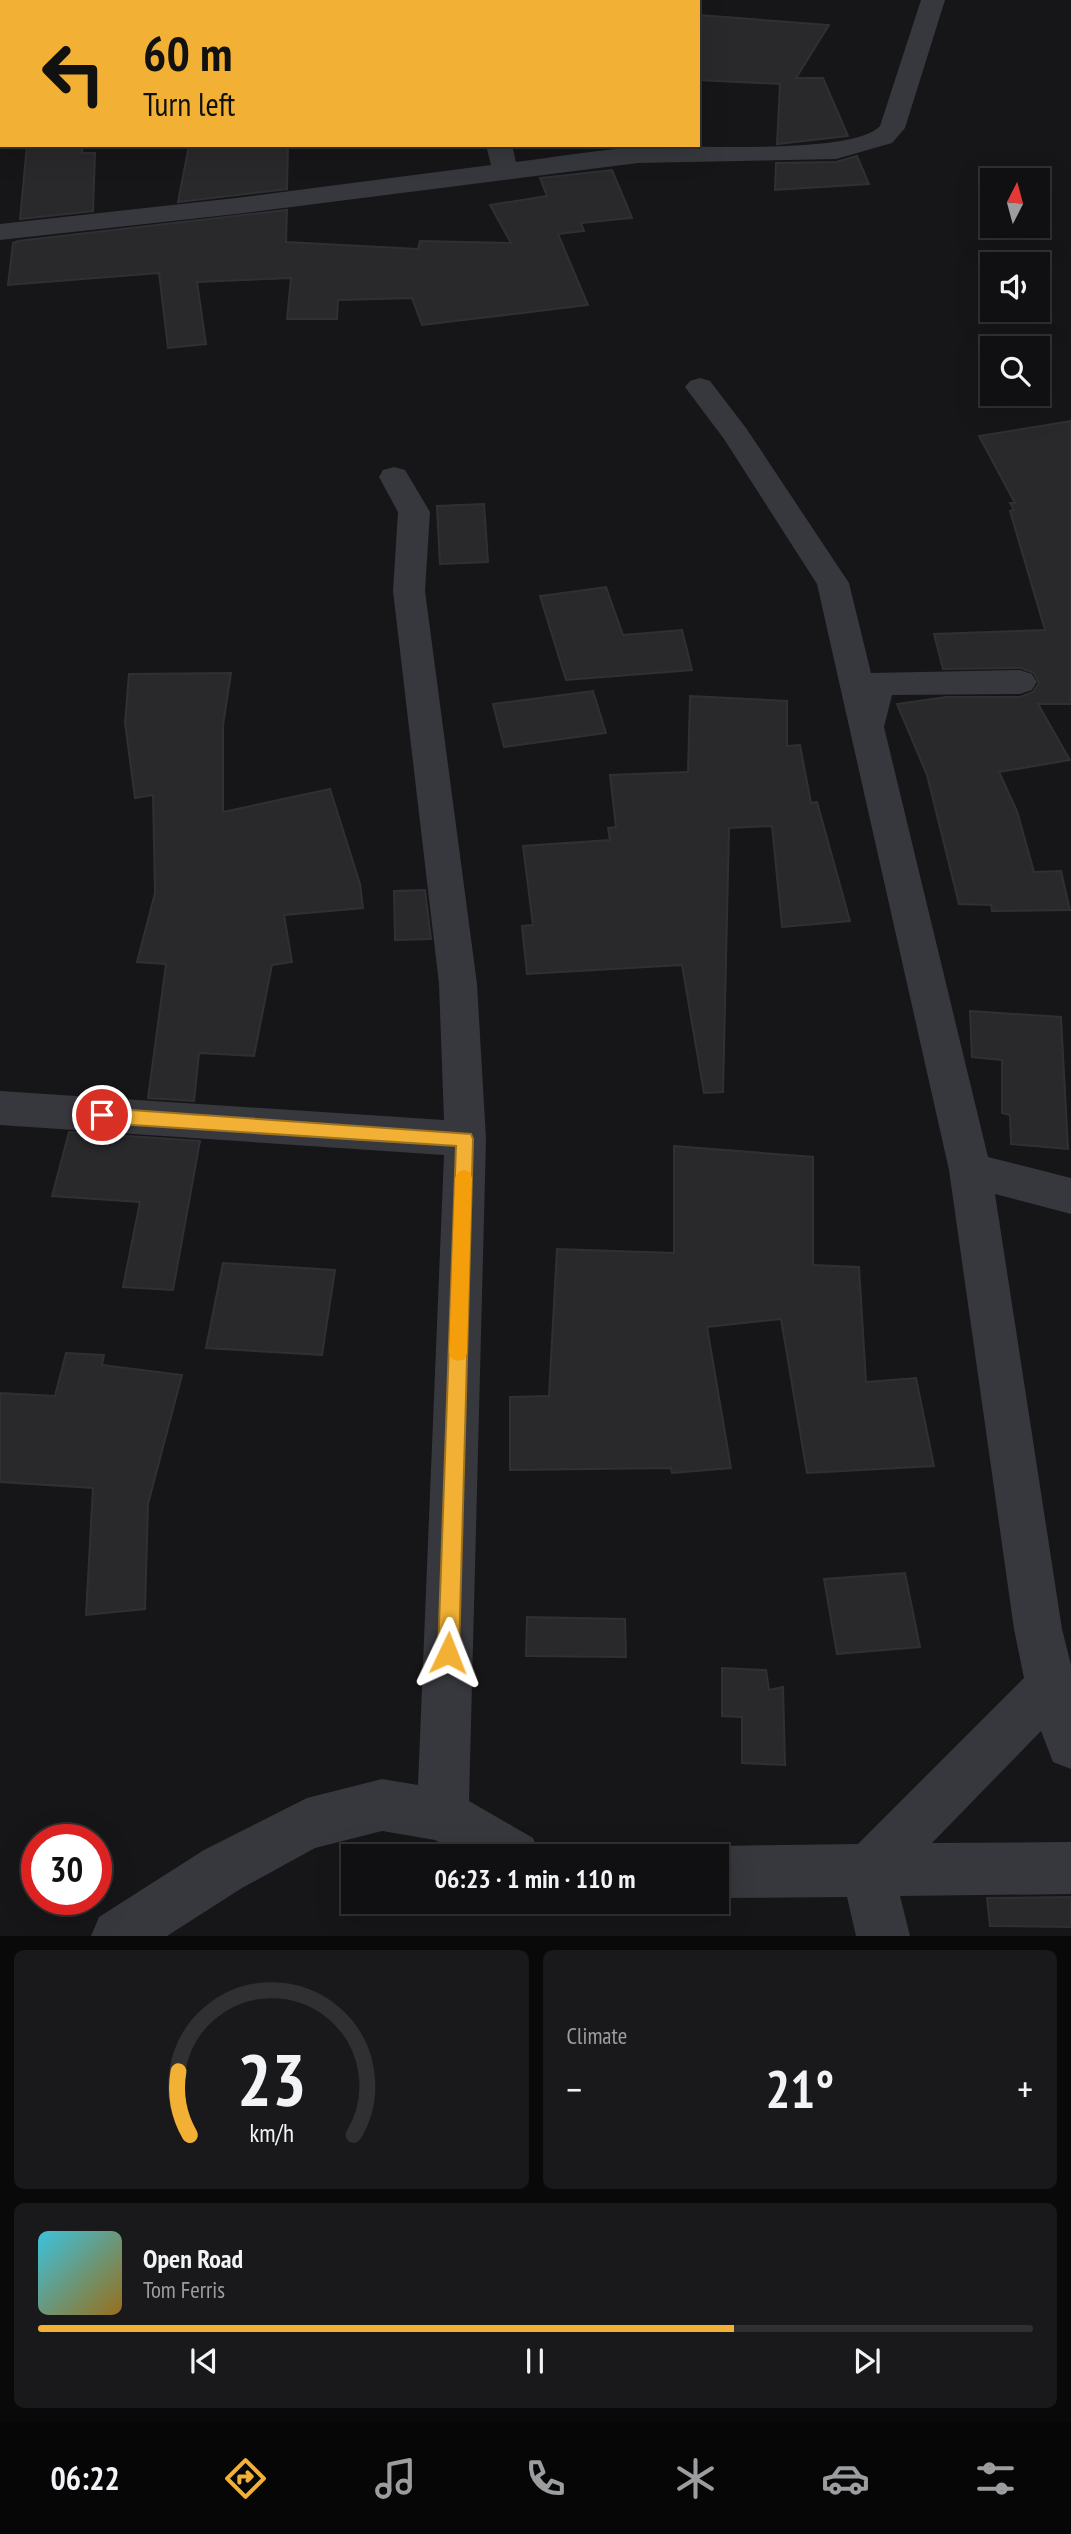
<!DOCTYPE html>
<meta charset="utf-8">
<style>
:root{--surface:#101012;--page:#19191b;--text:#f1f3f6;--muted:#9c9d9f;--line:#303032;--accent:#f2b134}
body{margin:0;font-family:"PT Sans Narrow",sans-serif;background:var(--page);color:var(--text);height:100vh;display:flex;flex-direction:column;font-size:26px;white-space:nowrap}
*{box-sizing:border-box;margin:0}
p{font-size:23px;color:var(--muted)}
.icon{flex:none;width:38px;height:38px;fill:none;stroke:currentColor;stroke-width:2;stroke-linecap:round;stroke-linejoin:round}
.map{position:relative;height:1936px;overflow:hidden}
.details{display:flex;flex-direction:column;gap:14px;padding:14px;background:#09090a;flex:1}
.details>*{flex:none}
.banner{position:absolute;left:0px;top:0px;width:700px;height:147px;box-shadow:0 7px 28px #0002,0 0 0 2px var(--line);background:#f2b134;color:#111;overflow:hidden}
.needle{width:46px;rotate:6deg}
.controls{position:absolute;left:980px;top:168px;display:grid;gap:14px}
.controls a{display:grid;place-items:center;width:70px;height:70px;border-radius:0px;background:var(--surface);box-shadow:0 7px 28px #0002,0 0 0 2px var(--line);font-size:35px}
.speed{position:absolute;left:21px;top:1824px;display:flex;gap:14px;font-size:35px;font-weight:700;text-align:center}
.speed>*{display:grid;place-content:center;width:91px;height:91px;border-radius:50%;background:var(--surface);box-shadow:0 7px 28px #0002,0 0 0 2px var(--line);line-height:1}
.speed .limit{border:10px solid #d22;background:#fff;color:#111}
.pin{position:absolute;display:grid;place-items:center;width:60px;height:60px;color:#fff;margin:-30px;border:4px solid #fff;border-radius:50%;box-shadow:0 2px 7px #0007}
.me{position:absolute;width:77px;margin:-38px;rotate:2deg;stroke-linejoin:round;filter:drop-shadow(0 0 5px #0008)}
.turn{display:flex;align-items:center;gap:24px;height:147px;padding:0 28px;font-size:32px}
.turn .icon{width:91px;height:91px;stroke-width:2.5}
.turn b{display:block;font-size:49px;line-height:60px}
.big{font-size:52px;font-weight:700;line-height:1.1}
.details .card{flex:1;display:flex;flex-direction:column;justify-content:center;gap:10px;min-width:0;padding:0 24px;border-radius:10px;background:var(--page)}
.details .dial{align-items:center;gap:0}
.dial svg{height:182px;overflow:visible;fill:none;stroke:var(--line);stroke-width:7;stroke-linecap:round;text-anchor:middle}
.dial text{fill:var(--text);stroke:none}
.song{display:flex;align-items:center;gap:21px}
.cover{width:84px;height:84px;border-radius:10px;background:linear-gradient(135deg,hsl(190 70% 55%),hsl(40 70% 35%))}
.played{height:7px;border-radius:4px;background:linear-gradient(90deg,var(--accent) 70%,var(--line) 70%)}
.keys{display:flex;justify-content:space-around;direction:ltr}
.heat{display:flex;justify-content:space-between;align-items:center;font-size:38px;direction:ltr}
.details .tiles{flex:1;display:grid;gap:14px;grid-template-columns:1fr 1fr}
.card:last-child{grid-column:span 2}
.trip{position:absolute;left:341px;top:1844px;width:388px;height:70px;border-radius:0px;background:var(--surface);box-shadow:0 7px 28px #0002,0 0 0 2px var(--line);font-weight:700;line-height:70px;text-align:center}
.tabs{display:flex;height:112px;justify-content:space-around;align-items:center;background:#060607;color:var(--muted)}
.tabs .icon{width:49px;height:49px}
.tabs .on{color:var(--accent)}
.tabs b{font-size:32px;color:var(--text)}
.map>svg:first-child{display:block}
</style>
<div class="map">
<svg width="1071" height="1936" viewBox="0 0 1071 1936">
<rect width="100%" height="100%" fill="#161618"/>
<g fill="#29292c" stroke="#303034" stroke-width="2">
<polygon points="698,15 829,25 796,78 823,78 848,136 777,144 780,84 698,80"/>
<polygon points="27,145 83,145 82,153 95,153 93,211 20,219"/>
<polygon points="189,145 288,145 287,189 178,202"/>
<polygon points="857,156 869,184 775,190 776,163 836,162"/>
<polygon points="612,170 632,218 581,223 584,231 558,234 588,305 422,325 412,298 338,300 337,319 287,319 291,278 197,282 206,344 168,348 159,273 8,285 13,243 18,241 287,210 286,242 418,249 420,241 511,243 490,205 547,196 540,178"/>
<polygon points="1071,421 1071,704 1038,704 1070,760 999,772 1017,811 1034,872 1061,871 1070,910 992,911 991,905 959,904 927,775 897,704 946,697 1020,697 1033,692 1039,683 1034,673 1021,668 943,669 934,634 1045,630 1010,511 1014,510 1010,503 1015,503 979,436"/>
<polygon points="484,504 488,562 440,564 437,506"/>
<polygon points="606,587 623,635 682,630 692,670 566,680 540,596"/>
<polygon points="231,673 223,725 223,812 330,789 360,884 363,908 284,915 292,962 272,965 254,1056 199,1053 194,1101 148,1098 166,964 137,962 155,893 153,795 135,798 125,723 129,674"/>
<polygon points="593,691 606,733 504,747 493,704"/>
<polygon points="690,696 787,701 787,746 800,745 811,803 817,802 850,921 782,927 772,826 729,828 723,1092 704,1093 682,965 527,974 522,926 533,925 523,846 610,840 608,828 616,827 610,775 688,772"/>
<polygon points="425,890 431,939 395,940 394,891"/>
<polygon points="970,1011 1061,1017 1068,1149 1011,1144 1010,1115 1002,1113 1002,1060 972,1057"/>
<polygon points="69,1132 200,1141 173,1290 123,1287 140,1202 52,1196"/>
<polygon points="674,1146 813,1157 813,1265 859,1267 866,1382 916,1378 934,1466 807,1473 781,1319 707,1327 731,1468 672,1473 671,1468 510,1470 510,1397 549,1396 557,1249 674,1253"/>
<polygon points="223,1263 335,1270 322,1355 206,1348"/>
<polygon points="66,1353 104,1355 102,1365 182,1375 148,1504 145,1609 86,1615 93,1488 0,1482 0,1393 55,1396"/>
<polygon points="905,1573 920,1647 837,1654 824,1579"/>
<polygon points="527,1617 625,1619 626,1657 526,1656"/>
<polygon points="722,1668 766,1670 769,1690 783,1687 785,1765 742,1763 742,1717 722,1716"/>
<polygon points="1071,1897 1071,1927 990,1926 987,1898"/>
</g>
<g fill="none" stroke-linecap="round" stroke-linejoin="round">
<g fill="#37383d" fill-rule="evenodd">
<rect x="490" y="0" width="24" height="2"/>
<path d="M921 0H945L905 128 892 143 836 159 638 163 236 214 0 240V224L236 198 491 165 486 145H512L516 162C556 157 597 150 638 147 685 144 853 156 880 126Z"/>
<polygon points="700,378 710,381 746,428 849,583 871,673 1020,670 1032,674 1037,682 1032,690 1020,694 892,695 884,727 988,1157 1071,1178 1071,1214 995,1194 1062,1629 1071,1665 1071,1769 1053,1762 1041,1731 932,1843 1071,1842 1071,1894 900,1896 910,1936 856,1936 847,1897 718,1898 718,1857 698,1857 699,1853 718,1846 858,1844 1024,1678 1014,1629 949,1170 817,584 724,439 685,387 690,381"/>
<polygon points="394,467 405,470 430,512 425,591 477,984 486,1139 469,1801 533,1838 540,1857 464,1857 435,1840 382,1831 315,1848 242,1888 167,1936 91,1936 99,1917 204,1850 307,1798 382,1779 418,1785 444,1155 0,1125 0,1091 444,1120 439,984 393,591 398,512 379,477 383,470"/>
</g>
</g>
<polygon fill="#f2b134" stroke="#9d7322" stroke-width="2" points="102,1108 471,1134 473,1139 459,1653 456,1660 448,1663 441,1660 438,1653 456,1146 102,1123 96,1120 93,1115 96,1110"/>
<polygon fill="#f59e0b" points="464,1170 470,1172 472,1178 467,1353 465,1359 458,1361 452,1359 449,1353 455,1178 458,1172"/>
</svg>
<div class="controls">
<a><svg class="needle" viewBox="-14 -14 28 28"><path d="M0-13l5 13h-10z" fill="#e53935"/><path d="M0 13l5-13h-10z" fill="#9c9d9f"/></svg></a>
<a><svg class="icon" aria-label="sound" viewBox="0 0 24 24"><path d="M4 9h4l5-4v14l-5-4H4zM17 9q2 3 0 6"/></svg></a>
<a><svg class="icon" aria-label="search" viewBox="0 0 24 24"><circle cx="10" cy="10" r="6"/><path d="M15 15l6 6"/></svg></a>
</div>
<div class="speed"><div class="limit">30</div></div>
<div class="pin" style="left:102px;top:1115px;background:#d93025"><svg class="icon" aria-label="arrive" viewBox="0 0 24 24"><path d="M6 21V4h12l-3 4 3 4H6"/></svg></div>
<svg class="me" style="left:448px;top:1653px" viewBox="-20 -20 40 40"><path d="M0-17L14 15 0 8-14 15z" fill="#f2b134" stroke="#fff" stroke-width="4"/></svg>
<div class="trip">06:23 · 1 min · 110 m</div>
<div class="banner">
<div class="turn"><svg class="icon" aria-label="left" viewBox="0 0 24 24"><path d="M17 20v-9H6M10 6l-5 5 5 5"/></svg><div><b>60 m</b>Turn left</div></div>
</div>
</div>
<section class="details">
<div class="tiles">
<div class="card dial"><svg viewBox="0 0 100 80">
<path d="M14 69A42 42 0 1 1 86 69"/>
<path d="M14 69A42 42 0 0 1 9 41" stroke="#f2b134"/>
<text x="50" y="56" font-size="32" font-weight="700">23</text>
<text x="50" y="72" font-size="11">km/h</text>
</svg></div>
<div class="card"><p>Climate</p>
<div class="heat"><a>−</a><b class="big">21°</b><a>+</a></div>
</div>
<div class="card">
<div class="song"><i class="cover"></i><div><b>Open Road</b><p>Tom Ferris</p></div></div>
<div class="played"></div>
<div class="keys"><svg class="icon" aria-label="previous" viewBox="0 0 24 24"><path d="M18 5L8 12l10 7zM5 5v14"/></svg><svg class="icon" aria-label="pause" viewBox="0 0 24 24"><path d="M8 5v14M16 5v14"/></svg><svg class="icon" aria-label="next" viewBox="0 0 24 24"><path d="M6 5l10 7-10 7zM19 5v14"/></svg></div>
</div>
</div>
</section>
<nav class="tabs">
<b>06:22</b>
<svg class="icon on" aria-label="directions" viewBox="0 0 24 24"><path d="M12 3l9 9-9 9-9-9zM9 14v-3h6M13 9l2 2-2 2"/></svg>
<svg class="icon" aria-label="music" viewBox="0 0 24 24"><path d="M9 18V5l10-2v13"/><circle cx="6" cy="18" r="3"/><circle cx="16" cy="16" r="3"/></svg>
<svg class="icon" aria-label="phone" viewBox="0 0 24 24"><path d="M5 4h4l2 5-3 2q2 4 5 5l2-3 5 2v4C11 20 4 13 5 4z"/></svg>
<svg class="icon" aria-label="climate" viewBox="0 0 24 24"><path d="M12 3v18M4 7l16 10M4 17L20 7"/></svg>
<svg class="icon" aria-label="car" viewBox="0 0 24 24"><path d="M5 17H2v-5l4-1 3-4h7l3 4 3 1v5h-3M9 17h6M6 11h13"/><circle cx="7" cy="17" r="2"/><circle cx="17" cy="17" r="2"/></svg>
<svg class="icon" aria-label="filters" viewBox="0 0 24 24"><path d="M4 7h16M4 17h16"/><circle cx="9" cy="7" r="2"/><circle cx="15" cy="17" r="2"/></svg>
</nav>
